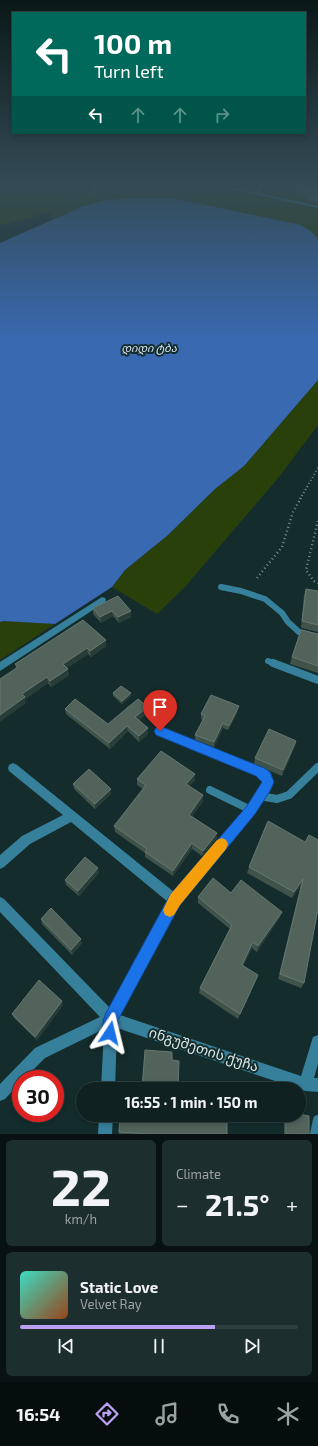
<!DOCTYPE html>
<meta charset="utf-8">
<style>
:root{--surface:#0f2121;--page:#1d2e2e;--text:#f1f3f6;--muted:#9ba3a5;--line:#2f3e3f;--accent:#bca0f2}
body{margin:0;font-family:"Exo 2","Noto Sans Georgian",sans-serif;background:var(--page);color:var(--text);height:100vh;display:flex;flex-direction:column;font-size:15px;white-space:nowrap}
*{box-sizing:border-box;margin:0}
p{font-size:13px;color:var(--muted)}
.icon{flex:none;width:22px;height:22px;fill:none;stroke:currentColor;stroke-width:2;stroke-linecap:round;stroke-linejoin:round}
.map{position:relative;height:1134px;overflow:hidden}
.panel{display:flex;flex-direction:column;gap:6px;padding:6px;background:#081212;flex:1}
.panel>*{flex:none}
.guide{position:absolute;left:12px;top:12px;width:294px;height:122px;border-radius:0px;box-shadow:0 2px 6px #0003,0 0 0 1px var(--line);background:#00695c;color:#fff;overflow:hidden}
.speed{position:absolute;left:12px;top:1070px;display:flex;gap:8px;font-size:20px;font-weight:700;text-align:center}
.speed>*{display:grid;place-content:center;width:52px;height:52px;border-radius:50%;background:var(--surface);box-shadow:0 2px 6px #0003,0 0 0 1px var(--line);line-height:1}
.speed .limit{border:6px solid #d22;background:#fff;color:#111}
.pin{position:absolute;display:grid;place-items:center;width:34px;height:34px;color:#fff;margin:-41px -17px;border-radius:50% 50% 50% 0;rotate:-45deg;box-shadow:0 0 4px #0007}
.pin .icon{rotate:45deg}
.me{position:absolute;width:44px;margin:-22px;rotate:10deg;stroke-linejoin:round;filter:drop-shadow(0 0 3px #0008)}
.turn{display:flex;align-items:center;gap:14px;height:84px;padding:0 16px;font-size:18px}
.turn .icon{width:52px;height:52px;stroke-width:2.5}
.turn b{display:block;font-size:28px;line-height:34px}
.lanes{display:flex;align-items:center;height:38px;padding:0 16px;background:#0003;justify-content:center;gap:20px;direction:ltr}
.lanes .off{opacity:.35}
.big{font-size:30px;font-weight:700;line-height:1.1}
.panel .card{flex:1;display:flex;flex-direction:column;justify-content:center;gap:6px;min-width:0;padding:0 14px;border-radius:6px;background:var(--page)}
.panel .dial{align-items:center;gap:0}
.dial b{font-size:52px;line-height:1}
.song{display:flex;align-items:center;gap:12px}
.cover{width:48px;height:48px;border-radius:6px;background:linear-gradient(135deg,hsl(170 70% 55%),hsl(20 70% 35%))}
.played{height:4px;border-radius:2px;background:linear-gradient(90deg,var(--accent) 70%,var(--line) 70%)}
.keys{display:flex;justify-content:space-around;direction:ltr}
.heat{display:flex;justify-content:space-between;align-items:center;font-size:22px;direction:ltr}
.panel .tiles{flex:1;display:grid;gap:6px;grid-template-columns:1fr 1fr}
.card:last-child{grid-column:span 2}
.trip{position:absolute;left:76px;top:1082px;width:230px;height:40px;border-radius:20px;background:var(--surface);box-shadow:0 2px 6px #0003,0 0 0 1px var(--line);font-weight:700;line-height:40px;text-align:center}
.menu{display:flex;height:64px;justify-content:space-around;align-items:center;background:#060d0d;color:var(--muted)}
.menu .icon{width:28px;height:28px}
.menu .active{color:var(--accent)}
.menu b{font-size:18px;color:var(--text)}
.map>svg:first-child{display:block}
</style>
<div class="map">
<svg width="318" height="1134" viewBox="0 0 318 1134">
<rect width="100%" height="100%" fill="#142c2c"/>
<g fill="#2a400b">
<polygon points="0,183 310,183 318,193 318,239 312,232 301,225 172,198 86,205 52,219 49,212 0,226"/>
<polygon points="318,380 318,425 279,477 184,588 157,614 112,587 125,570 168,535 215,489 244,466"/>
<polygon points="3,621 55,624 0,660 0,622"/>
</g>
<polygon fill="#3969b1" points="139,198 172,198 301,225 312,232 318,239 318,380 244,466 215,489 168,535 125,570 112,587 55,624 3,621 0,622 0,243 86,205 106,200"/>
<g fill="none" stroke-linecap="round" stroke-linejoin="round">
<g stroke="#7a8d8d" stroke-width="1.5" stroke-dasharray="0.5 1.5" stroke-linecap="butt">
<polyline points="172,183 178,183"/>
<polyline points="178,183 187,185"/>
<polyline points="288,183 302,196"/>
<polygon points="187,185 192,186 188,186"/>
<polyline points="104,190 129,187"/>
<polyline points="66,198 83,198"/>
</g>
<polyline stroke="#7a8d8d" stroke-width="2" stroke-dasharray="1 2.5" stroke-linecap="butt" points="300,499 318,468"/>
<g stroke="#7a8d8d" stroke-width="2.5" stroke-dasharray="1 3" stroke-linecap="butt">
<polyline points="318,521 306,570 314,581 318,583"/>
<polyline points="257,578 282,547 293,512 301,498"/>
</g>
<g stroke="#37809c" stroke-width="6">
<polyline points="221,587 241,591 265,599 282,613 288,622 299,632 318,637"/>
<polyline points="268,661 276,664"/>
</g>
<g stroke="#37809c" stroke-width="8">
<polyline points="273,663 318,680"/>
<polyline points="210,790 251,810"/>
<polyline points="260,796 277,799 289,795 318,767"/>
</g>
<polyline stroke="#37809c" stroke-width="10" points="315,1134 318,1120"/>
<g fill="#37809c" fill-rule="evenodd">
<polygon points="98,183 102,183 90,196 88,196"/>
<polygon points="195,183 210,183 256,192 259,183 263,183 259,193 318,206 318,208 207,184 203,185"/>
<polygon points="102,597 105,598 106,600 105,602 0,671 0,662"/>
<polygon points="160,727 264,769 270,773 273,781 270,790 255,814 179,904 120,1015 301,1076 313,1037 318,1035 318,1064 314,1078 318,1078 318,1092 305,1091 117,1028 115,1089 101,1089 104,1029 45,1058 24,1079 21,1079 21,1082 5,1099 0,1101 0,1084 35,1048 100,1017 0,912 0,897 4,899 110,1008 168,902 71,822 30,844 4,867 0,869 0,855 22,836 63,815 9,771 8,768 9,765 13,763 17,765 174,892 247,806 263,781 256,775 157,734 155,731 157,728"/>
<polygon points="99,1115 113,1115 112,1134 98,1134"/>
</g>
</g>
<g fill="#40534a">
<polygon points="290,183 318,183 318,204 309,201"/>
<polygon points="306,589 318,591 318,632 301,628 304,595"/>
<polygon points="93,608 131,611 131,617 119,623 113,616 101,623 93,614"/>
<polygon points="83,620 106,646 91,657 88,654 67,668 69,675 51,687 48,683 25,699 26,703 15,664"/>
<polygon points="318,634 318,673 290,664 292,657"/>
<polygon points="113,693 131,696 122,704 113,696"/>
<polygon points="65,709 108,724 148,713 139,720 148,734 139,742 128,731 110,749 66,714"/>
<polygon points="238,711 228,730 223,728 214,747 195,740 195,735 203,720 201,719 201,714"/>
<polygon points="296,741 295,746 282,776 254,764 255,758"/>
<polygon points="195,774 195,780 189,786 203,801 192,816 217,833 217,838 202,856 192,849 173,876 145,857 145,853 115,832 114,826 143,789 137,785 137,779"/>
<polygon points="73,784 111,789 111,794 95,809 74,789"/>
<polygon points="305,842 304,983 301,988 278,979 301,885 292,898 247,873 249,867"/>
<polygon points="99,873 79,896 66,885 65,880"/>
<polygon points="231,893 282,912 280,917 257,952 252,948 243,966 258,975 256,980 238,1019 199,993 200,988 230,929 198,903 198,897"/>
<polygon points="41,919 82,943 72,955 42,924"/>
<polygon points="63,1005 37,1040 14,1018 12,1014"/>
<polygon points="284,1115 299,1115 309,1134 284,1134"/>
<polygon points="119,1132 227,1134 119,1134"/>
</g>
<g fill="#283d37">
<polygon points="112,611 113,616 101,623 100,617"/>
<polygon points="131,611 131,617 119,623 118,617"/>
<polygon points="106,640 106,646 91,657 90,651"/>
<polygon points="87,648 88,654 64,670 63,664"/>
<polygon points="68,669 69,675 51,687 50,681"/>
<polygon points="47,677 48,683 25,699 26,703 0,722 0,715 22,694"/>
<polygon points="131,693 131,696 122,704 122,701"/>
<polygon points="239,706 238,711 228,730 229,726"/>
<polygon points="148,707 148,713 136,723 135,717"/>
<polygon points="223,723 223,728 214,747 214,742"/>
<polygon points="127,726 128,731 110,749 109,743"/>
<polygon points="148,728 148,734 139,742 139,736"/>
<polygon points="296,741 295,746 282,776 283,770"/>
<polygon points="195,774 195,780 186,790 186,784"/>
<polygon points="111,789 111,794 95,809 95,804"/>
<polygon points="203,795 203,801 189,820 189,815"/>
<polygon points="217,833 217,838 202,856 203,851"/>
<polygon points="192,843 192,849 173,876 173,871"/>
<polygon points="98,868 99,873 79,896 78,891"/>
<polygon points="303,879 301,885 292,898 294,892"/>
<polygon points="282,912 280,917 257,952 258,946"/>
<polygon points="81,939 82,943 72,955 71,950"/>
<polygon points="253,942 252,948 241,970 242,965"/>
<polygon points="258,975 256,980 238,1019 240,1014"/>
<polygon points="62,1001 63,1005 37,1040 35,1037"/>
</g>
<g fill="#51635b" stroke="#667871">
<polygon points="293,183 318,183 318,201 309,198"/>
<polygon points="306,589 318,591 318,625 302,621"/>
<polygon points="118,596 131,611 118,617 112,611 100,617 93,608"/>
<polygon points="83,620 106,640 90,651 87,648 63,664 68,669 50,681 47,677 22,694 25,697 0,715 0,679 18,667 15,664"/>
<polygon points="301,630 318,634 318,666 292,657"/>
<polygon points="121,686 131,693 122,701 113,693"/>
<polygon points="211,695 239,706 229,726 223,723 214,742 195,735 205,716 201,714"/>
<polygon points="75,699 108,724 138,699 148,707 135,717 148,728 139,736 127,726 109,743 65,709"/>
<polygon points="269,729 296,741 283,770 255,758"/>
<polygon points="161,751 195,774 186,784 203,795 189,815 217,833 203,851 192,843 173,871 145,852 147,849 114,826 146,785 137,779"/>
<polygon points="89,769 111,789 95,804 73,784"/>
<polygon points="268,821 305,842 309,835 318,840 318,909 304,983 280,974 303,879 294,892 249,867"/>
<polygon points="85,857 98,868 78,891 65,880"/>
<polygon points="213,878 231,893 241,880 282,912 258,946 253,942 242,965 258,975 240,1014 200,988 232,925 198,897"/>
<polygon points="51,908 81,939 71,950 41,919"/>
<polygon points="39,980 62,1001 35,1037 12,1014"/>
<polygon points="145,1050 172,1052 172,1060 179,1061 178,1089 142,1089"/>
<polygon points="299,1114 309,1116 309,1134 286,1134 286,1115 299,1115"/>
<polygon points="120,1115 213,1115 227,1116 227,1134 150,1134 119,1132"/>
</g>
<linearGradient id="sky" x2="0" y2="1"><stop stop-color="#0b1818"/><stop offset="0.54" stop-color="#344b56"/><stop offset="1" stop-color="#344b56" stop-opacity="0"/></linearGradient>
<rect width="318" height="341" fill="url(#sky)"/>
<path fill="#1a73e8" stroke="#114b97" d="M160 726 264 768 270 772 274 782 270 791 255 814 180 905 118 1020V1033L116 1038 110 1040 105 1038C102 1030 102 1021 106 1013L170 895 247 806 262 782 256 776 156 735 154 731 156 728Z"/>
<polygon fill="#f59e0b" points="222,838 226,840 228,844 226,849 180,905 174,915 170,917 165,915 163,910 170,895 217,840"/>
<g text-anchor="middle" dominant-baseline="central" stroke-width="4" stroke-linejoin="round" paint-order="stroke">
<g font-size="11" font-style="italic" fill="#d8e5f9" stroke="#142c2c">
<text x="149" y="347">დიდი ტბა</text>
</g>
<g font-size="14" fill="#d9e7e7" stroke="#142c2c">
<text transform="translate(204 1049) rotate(18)">ინგუშეთის ქუჩა</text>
</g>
</g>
</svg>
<div class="speed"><div class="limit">30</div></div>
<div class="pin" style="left:160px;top:731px;background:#d93025"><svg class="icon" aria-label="arrive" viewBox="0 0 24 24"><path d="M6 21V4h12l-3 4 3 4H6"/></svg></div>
<svg class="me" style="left:110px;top:1033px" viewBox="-20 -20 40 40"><path d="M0-17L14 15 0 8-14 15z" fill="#1a73e8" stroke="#fff" stroke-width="4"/></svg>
<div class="trip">16:55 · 1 min · 150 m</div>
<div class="guide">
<div class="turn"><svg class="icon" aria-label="left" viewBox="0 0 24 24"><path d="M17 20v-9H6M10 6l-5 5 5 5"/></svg><div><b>100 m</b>Turn left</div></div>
<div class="lanes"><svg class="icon" aria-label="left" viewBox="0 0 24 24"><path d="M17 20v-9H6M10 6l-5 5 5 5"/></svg><svg class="icon off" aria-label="ahead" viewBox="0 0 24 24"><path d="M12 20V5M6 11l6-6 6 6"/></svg><svg class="icon off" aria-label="ahead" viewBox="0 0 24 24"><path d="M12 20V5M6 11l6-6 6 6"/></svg><svg class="icon off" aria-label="right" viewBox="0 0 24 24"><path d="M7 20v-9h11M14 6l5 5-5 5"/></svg></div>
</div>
</div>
<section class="panel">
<div class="tiles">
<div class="card dial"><b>22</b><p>km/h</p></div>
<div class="card"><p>Climate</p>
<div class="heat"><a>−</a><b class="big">21.5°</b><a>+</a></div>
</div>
<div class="card">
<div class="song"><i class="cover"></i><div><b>Static Love</b><p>Velvet Ray</p></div></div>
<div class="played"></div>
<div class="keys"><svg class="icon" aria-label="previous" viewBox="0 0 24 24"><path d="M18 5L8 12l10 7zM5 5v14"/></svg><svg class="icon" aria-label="pause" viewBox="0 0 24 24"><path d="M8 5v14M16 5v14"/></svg><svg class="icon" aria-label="next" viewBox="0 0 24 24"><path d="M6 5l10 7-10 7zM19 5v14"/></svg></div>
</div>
</div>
</section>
<nav class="menu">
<b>16:54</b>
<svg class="icon active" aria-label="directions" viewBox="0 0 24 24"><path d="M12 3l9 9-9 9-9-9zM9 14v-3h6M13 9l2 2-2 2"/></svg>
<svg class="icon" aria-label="music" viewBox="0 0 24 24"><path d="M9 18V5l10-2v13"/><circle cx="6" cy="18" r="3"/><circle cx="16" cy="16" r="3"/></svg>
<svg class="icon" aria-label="phone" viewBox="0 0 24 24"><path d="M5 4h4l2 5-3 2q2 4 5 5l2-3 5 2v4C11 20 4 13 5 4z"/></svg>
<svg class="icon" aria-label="climate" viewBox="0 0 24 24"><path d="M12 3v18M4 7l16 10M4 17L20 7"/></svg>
</nav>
